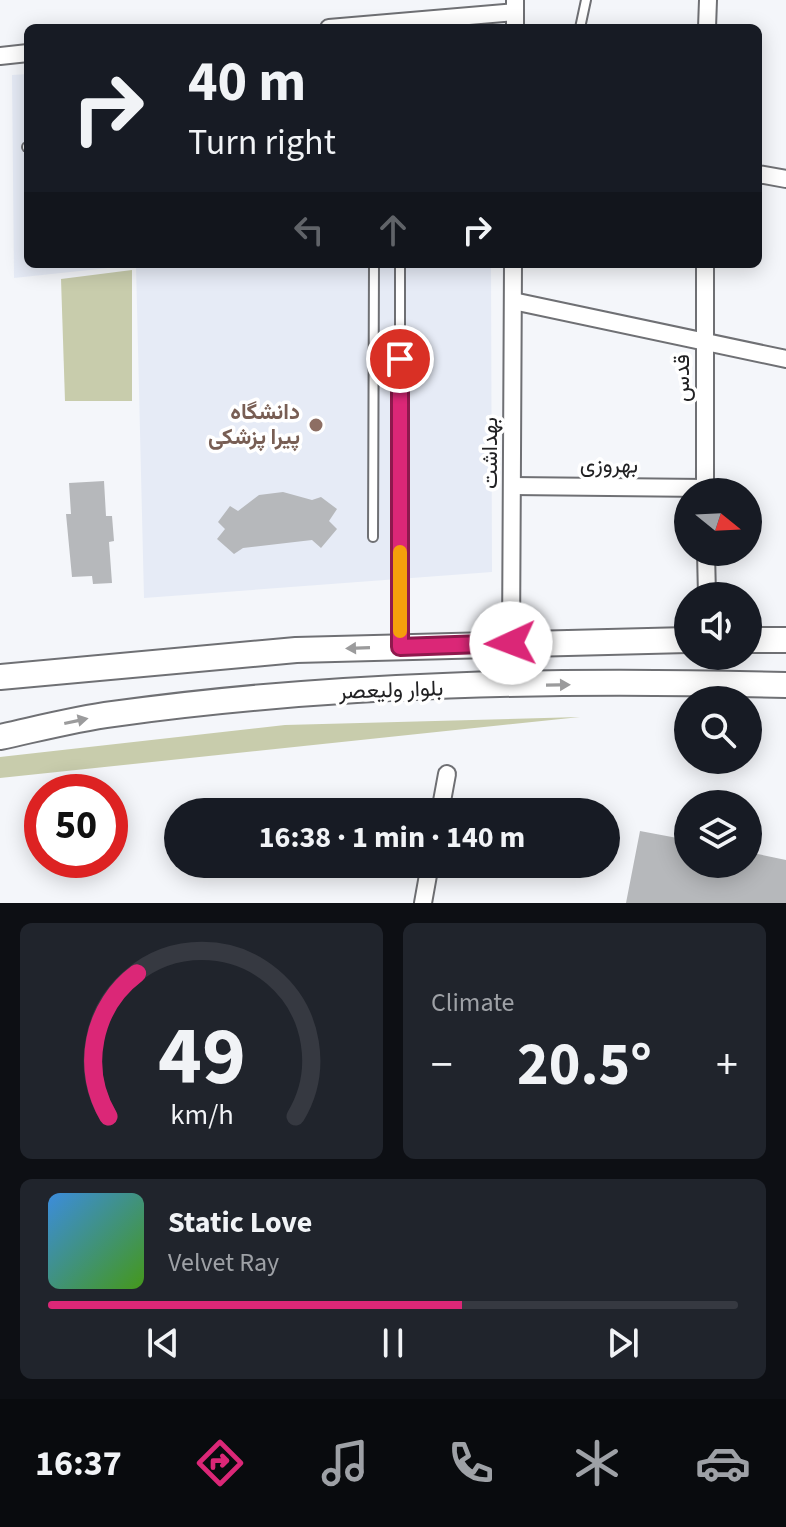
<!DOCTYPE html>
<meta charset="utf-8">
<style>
:root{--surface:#171b24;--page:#20242c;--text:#f1f3f6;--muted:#9ea1a6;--line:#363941;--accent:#db2777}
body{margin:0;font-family:"Source Sans 3",Vazirmatn,sans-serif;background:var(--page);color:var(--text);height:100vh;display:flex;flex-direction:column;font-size:30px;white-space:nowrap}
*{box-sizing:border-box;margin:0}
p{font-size:26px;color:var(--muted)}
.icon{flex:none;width:44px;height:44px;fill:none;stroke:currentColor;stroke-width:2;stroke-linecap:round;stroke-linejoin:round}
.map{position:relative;height:903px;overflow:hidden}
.details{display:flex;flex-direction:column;gap:20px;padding:20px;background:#0d0f14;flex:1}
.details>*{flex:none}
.top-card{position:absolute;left:24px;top:24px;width:738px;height:244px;border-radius:12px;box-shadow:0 4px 20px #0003;background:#171b24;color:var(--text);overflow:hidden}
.needle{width:52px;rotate:108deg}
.tools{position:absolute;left:674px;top:478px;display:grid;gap:16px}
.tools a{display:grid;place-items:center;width:88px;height:88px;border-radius:50%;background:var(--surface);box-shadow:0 4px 20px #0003;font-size:40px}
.speed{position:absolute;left:24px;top:774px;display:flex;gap:16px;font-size:40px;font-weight:700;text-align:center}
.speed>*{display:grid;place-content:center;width:104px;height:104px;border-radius:50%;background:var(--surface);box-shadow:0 4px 20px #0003;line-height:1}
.speed .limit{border:12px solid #d22;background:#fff;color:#111}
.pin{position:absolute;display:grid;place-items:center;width:68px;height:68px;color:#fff;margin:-34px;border:4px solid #fff;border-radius:50%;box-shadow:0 2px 8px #0007}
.me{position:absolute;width:88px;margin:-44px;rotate:268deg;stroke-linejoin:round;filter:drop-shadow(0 0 6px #0008)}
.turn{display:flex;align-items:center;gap:28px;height:168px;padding:0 32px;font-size:36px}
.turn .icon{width:104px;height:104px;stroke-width:2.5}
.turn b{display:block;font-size:56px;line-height:68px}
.lanes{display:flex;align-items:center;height:76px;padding:0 32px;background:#0003;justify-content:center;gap:40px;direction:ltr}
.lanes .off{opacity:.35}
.big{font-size:60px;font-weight:700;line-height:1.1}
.details .tile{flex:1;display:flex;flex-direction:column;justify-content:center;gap:12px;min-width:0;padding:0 28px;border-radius:12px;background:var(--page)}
.details .dial{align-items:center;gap:0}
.dial svg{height:208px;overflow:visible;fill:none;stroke:var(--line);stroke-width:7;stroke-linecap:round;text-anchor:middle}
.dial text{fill:var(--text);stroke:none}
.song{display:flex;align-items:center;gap:24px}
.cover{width:96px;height:96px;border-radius:12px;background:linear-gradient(135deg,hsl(210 70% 55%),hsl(100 70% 35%))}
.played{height:8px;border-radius:4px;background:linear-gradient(90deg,var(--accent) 60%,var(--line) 60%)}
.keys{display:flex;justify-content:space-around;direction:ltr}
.heat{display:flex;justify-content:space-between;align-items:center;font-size:44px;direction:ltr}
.details .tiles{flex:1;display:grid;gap:20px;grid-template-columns:1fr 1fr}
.tile:last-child{grid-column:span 2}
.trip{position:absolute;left:164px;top:798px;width:456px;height:80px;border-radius:40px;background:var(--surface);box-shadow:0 4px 20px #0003;font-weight:700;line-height:80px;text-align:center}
.tabs{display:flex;height:128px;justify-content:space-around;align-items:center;background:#090b0e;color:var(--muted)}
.tabs .icon{width:56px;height:56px}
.tabs .selected{color:var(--accent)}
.tabs b{font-size:36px;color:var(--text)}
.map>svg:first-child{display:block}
</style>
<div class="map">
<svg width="786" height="903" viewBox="0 0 786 903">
<rect width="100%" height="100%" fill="#f4f6fa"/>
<polygon fill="#e6ebf6" points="28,74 28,264 491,264 492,572 144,598 136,265 14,278 12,75"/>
<g fill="#c8ccac">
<polygon points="132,270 132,401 65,401 61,279"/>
<polygon points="580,717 0,778 0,757 285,725"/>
</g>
<g fill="#b6b8bb">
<polygon points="104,481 106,516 112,516 114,541 109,542 112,583 93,584 92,576 72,577 66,514 71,514 69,483"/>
<polygon points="283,492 312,500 321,497 337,509 329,521 337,529 321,548 312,540 243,548 234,554 217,539 225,529 218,522 230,506 238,511 259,495"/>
<polygon points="640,831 688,840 688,864 748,864 748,852 786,860 786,903 626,903"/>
</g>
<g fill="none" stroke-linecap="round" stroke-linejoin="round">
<defs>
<g id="service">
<polyline points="580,28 586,0"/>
<polyline points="27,147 28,147"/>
<polyline points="400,264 400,646"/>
<polyline points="373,537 374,264"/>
</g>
<g id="minor">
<polyline points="329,28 515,12"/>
<polyline points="515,28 515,0"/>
<polyline points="707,28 708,0"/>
<polyline points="0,56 28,53"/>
<polyline points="758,174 786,179"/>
<polyline points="705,264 705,492"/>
<polyline points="513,301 786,359"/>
<polyline points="512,486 705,488"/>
<polyline points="706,552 707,596"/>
<polyline points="511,643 513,264"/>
<polyline points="440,812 447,774"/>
<polyline points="423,903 430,864"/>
</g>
<g id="secondary">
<polyline points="748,640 786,640"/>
<polyline points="0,677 296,650 688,640"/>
<path d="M0 737C37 729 75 719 113 714 335 683 563 679 786 685"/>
</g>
</defs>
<use href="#service" stroke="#6f7074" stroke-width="12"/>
<use href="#minor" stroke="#6f7074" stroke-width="20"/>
<use href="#secondary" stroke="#6f7074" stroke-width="28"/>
<use href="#service" stroke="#fff" stroke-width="8"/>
<use href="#minor" stroke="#fff" stroke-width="16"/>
<use href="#secondary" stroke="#fff" stroke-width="24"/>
</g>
<defs><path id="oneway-solid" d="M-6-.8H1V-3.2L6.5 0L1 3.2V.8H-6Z" transform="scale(2)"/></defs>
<g fill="#9b9b9c">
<use href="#oneway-solid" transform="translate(358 648) rotate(178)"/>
<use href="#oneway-solid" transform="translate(558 685) rotate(-1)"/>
<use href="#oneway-solid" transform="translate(76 721) rotate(-12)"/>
</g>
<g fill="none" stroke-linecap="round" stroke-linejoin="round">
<defs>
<polyline id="route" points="400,359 400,647 511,643"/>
</defs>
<use href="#route" stroke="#8e194d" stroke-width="20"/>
<use href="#route" stroke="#db2777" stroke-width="14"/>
<polyline stroke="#f59e0b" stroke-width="14" points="400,552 400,631"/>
</g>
<circle fill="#8d6e63" stroke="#fff" stroke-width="3" cx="316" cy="425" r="8"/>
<g text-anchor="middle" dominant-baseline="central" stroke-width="7" stroke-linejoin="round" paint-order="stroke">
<g font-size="22" fill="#212123" stroke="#fff">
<text transform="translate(682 378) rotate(-90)">قدس</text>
<text transform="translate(490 453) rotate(-90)">بهداشت</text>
<text transform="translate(609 465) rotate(1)">بهروزی</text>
<text transform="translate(391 690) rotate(-2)">بلوار ولیعصر</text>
</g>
<g font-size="22" font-weight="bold" fill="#785e54" stroke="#fff" text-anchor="end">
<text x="300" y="412">دانشگاه<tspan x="300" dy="25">پیرا پزشکی</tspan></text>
</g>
</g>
</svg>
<div class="tools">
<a><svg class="needle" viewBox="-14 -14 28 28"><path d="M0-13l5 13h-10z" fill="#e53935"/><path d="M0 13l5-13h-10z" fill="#9ea1a6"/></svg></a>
<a><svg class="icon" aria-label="sound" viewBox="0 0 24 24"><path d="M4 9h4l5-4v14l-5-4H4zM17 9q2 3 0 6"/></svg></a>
<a><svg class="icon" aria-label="search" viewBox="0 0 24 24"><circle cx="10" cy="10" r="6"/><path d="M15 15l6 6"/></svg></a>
<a><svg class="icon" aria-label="layers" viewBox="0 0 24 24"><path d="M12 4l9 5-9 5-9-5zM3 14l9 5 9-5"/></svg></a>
</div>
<div class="speed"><div class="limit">50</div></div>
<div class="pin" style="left:400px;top:359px;background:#d93025"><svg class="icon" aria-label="arrive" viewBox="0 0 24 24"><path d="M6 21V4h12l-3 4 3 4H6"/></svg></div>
<svg class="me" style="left:511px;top:643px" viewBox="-20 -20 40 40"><circle r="19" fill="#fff"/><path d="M0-13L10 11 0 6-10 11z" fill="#db2777"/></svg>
<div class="trip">16:38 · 1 min · 140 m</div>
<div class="top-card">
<div class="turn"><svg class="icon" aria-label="right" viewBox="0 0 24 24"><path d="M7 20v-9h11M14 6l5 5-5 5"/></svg><div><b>40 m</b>Turn right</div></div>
<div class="lanes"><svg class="icon off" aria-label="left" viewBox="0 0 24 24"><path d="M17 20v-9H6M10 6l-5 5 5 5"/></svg><svg class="icon off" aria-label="ahead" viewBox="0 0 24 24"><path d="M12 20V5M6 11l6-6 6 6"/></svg><svg class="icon" aria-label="right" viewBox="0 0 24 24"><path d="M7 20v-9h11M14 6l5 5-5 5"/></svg></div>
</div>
</div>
<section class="details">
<div class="tiles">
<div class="tile dial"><svg viewBox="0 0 100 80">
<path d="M14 69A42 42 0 1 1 86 69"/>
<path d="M14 69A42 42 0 0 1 25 14" stroke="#db2777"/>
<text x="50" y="56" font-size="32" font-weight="700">49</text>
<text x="50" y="72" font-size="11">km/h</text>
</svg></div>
<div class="tile"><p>Climate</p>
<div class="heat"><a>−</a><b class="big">20.5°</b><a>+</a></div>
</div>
<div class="tile">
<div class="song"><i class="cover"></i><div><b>Static Love</b><p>Velvet Ray</p></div></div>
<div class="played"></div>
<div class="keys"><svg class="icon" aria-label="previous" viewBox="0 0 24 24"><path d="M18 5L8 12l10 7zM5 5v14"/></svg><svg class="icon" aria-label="pause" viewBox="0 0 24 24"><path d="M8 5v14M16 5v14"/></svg><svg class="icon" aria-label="next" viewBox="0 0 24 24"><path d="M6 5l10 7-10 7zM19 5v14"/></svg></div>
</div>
</div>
</section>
<nav class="tabs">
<b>16:37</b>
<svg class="icon selected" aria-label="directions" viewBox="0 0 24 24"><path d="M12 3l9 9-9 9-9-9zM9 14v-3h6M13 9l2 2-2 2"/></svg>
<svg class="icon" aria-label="music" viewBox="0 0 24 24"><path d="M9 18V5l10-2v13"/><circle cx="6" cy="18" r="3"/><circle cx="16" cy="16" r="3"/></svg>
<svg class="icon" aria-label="phone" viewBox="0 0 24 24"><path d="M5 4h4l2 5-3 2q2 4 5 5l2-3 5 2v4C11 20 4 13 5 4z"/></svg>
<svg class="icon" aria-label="climate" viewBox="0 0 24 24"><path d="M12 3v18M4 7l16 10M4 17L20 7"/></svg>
<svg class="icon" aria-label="car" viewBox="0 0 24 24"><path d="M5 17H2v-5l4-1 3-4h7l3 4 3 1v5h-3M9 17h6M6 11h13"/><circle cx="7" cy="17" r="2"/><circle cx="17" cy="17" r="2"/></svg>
</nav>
